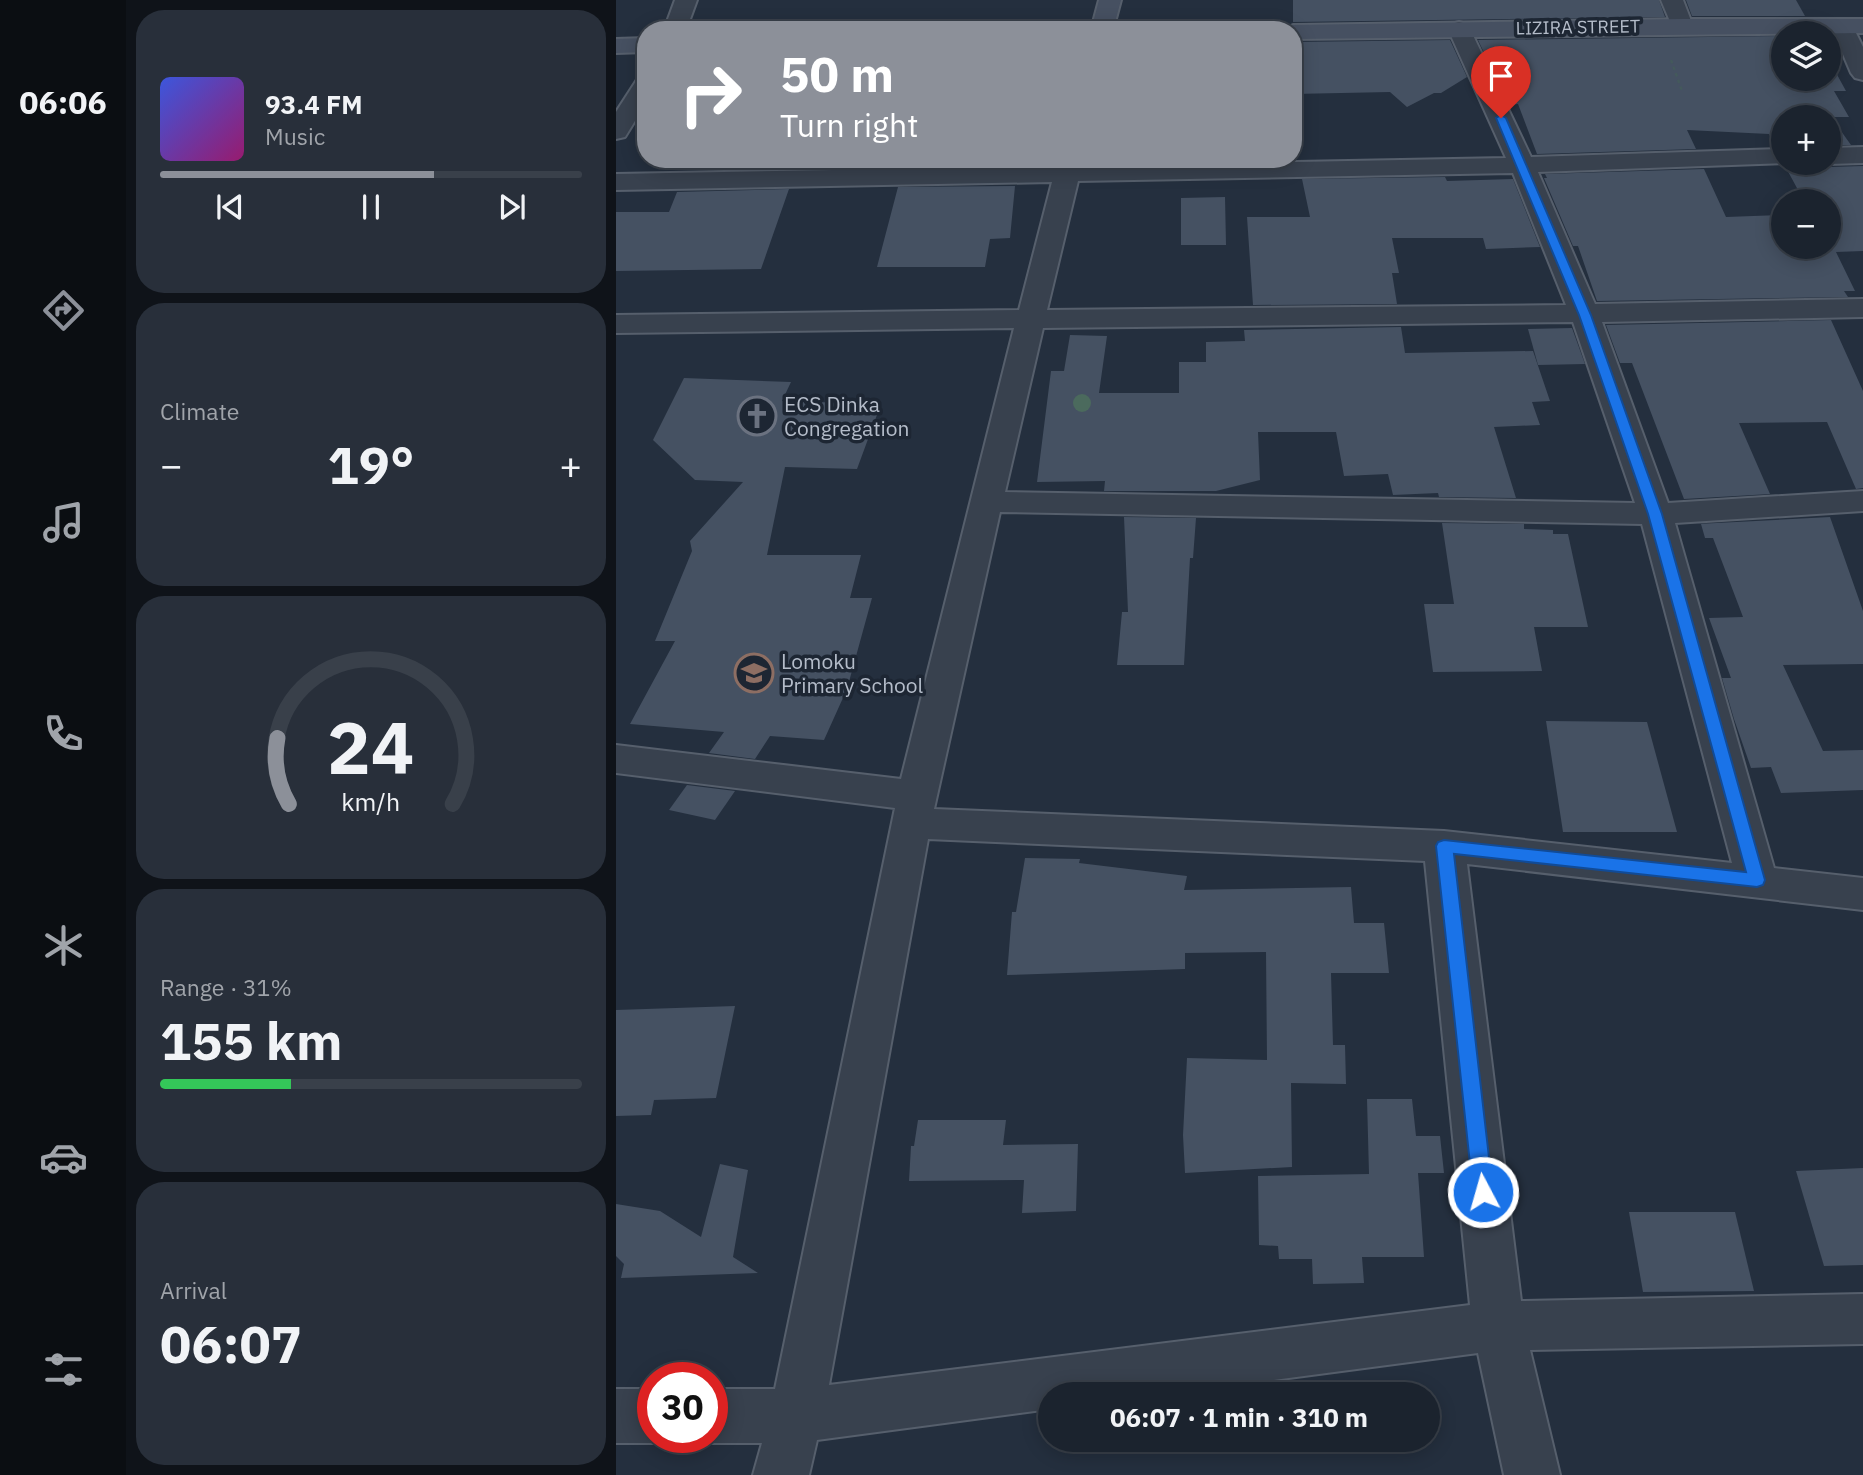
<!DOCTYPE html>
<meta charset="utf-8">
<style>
:root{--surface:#1b232e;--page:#282f3a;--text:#f1f3f6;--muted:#a0a4aa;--line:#39404a;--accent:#8c9099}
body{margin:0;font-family:"IBM Plex Sans",sans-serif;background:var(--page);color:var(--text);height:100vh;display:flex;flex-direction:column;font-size:26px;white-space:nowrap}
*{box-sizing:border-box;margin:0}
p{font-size:23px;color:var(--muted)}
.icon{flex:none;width:38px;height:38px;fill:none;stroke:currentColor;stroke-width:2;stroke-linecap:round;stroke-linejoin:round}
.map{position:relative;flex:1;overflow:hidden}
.panel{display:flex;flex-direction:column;gap:10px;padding:10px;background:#0f1319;width:490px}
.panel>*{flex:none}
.guide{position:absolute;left:21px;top:21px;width:665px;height:147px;border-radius:28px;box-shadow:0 4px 18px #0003,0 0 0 2px var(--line);background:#8c9099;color:#fff;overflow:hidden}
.tools{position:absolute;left:1155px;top:21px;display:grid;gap:14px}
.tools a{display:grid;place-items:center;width:70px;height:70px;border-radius:50%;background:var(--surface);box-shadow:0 4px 18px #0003,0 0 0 2px var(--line);font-size:35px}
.speed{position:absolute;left:21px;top:1362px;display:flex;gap:14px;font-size:35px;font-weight:700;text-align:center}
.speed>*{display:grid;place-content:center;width:91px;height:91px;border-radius:50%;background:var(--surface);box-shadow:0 4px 18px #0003,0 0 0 2px var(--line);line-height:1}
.speed .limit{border:10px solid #d22;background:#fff;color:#111}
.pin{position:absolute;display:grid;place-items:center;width:60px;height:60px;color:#fff;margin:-72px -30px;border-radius:50% 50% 50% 0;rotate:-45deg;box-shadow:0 0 7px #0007}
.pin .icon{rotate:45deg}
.me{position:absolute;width:77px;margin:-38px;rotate:354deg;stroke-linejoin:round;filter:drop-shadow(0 0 5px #0008)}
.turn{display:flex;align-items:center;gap:24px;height:147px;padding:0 28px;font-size:32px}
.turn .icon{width:91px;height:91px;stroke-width:2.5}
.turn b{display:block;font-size:49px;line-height:60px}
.big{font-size:52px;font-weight:800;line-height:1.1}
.panel .card{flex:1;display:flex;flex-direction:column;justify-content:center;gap:10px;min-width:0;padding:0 24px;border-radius:28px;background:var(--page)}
.panel .dial{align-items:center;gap:0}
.dial svg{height:182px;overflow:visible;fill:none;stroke:var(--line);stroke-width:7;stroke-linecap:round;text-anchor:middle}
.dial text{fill:var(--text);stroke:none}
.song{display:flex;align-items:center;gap:21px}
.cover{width:84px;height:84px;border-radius:10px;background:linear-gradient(135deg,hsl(230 70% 55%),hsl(320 70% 35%))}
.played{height:7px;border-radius:4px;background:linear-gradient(90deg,var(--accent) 65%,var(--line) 65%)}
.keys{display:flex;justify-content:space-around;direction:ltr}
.heat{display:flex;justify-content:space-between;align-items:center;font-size:38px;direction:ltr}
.charge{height:10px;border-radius:5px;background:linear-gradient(90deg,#34c759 31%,var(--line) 0)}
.trip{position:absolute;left:422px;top:1382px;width:402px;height:70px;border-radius:35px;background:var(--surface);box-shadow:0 4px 18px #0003,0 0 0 2px var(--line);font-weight:800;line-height:70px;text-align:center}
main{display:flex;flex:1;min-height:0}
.tabs{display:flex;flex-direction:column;width:126px;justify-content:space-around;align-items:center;background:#0b0e12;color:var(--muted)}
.tabs .icon{width:49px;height:49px}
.tabs .active{color:var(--accent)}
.tabs b{font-size:32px;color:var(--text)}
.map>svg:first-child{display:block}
</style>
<main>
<nav class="tabs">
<b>06:06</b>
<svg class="icon active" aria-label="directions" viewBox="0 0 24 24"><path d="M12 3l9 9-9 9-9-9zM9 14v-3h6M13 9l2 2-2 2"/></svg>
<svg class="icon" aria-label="music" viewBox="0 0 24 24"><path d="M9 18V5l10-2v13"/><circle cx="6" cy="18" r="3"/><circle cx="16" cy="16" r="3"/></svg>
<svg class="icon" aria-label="phone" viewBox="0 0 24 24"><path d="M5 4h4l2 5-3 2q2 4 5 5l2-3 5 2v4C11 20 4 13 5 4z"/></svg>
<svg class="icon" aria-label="climate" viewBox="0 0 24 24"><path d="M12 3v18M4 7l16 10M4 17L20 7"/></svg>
<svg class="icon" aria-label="car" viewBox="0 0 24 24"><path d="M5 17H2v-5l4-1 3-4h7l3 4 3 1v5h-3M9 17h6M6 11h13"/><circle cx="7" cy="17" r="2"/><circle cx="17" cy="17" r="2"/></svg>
<svg class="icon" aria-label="filters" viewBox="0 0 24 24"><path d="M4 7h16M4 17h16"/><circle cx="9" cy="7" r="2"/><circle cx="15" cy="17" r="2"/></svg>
</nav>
<section class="panel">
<div class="card">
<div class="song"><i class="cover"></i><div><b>93.4 FM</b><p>Music</p></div></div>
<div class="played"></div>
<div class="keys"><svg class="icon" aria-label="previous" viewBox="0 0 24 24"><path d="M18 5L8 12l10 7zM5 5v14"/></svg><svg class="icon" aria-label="pause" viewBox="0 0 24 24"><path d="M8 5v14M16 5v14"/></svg><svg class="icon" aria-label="next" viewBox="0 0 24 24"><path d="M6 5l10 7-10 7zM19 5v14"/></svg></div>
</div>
<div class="card"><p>Climate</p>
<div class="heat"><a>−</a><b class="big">19°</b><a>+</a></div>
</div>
<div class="card dial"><svg viewBox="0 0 100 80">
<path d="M14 69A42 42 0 1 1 86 69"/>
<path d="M14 69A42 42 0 0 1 9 40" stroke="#8c9099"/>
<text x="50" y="56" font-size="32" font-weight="700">24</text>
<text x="50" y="72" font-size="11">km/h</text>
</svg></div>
<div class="card"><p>Range · 31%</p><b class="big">155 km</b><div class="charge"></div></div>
<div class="card"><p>Arrival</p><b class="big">06:07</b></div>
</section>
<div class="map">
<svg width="1247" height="1475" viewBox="0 0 1247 1475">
<rect width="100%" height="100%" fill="#242f3e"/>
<g fill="#455162">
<polygon points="677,0 1043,0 1049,17 677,22"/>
<polygon points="1070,0 1180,0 1189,16 1076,16"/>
<polygon points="1167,36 1167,79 1213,79 1213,60 1230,91 1218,91 1233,117 1215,117 1235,145 1213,145 1213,117 1167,117 1167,147 1159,147 1153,134 1071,130 1080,149 921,154 902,104 893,105 862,40"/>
<polygon points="834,40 851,77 825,93 818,93 791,107 774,92 677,94 677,42"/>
<polygon points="74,159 184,159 180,168 70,170"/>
<polygon points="1177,163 1207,163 1213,167 1247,166 1247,251 1220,252 1239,291 1228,291 1232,297 981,301 962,246 957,246 928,178 931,178 929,174 1088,169 1110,217 1167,215 1167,247 1213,247 1213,201 1188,201 1169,166"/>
<polygon points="829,177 831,181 897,179 924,247 870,249 867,238 776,238 783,273 776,273 781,304 637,305 631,217 694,217 686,179"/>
<polygon points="399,186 394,238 374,239 369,267 261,267 282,187"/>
<polygon points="173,189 145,269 0,271 0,212 53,212 61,192"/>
<polygon points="609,197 610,245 565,245 565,198"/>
<polygon points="1215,320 1247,391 1247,488 1240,489 1211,422 1123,423 1154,494 1068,499 1016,363 1004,363 990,325"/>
<polygon points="785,327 789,353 917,351 934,401 916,402 924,425 878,427 900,498 823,497 822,493 777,495 772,474 728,476 720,432 642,432 644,480 600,491 488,491 489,481 421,482 435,371 448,371 454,335 491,336 483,393 563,393 563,362 590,362 590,342 629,341 628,330"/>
<polygon points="956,328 969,364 922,365 912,329"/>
<polygon points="68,378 175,382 166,401 265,404 241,469 169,467 151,555 245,555 234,598 256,598 231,689 208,740 154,736 139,759 93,753 108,732 14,724 59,641 39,641 76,551 74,541 127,482 79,480 37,440"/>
<polygon points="508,517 580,518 577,558 574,558 568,665 501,665 506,612 512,612"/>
<polygon points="1214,517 1247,611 1247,664 1167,665 1207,751 1247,750 1247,790 1165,793 1155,767 1135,768 1118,719 1106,678 1115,678 1093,618 1127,617 1097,538 1089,538 1085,524 1081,524"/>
<polygon points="826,523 908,524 908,529 937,530 937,534 952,534 972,627 918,627 926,671 817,672 808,604 838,604"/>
<polygon points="930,721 1031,722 1061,832 947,832"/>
<polygon points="71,785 119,791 99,820 53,810"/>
<polygon points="409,858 464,859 463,863 571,876 568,890 735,887 738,923 768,923 773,973 715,973 717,1045 729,1045 730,1084 675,1083 676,1167 569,1173 567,1135 571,1058 651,1060 650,952 569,953 569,969 391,975 396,912 400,912"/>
<polygon points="119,1006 100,1098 38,1100 35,1115 0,1116 0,1010"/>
<polygon points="751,1099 796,1099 800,1136 824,1136 828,1173 802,1173 808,1257 746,1257 748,1283 697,1284 696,1259 663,1259 662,1246 643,1245 642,1176 753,1174"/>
<polygon points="302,1120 390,1120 387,1145 462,1144 460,1211 406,1213 408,1180 293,1181 295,1146 298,1146"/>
<polygon points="104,1164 132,1170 117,1257 142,1273 5,1278 8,1264 0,1256 0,1204 44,1211 85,1237"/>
<polygon points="1247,1168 1247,1265 1208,1266 1180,1171"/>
<polygon points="1013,1212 1119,1212 1138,1291 1027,1292"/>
</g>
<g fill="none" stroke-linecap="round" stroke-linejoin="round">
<defs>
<g id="street">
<polygon points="59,0 81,0 70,30 48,30"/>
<polygon points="1045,0 1067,0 1077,26 1074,31 1058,31"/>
<polygon points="1226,19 1234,21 1247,47 1247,80 1239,78 1235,73 1215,26 1218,21"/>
<path d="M843 22 851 24 854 29 915 157 1167 149V163H1174L922 172 979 304 1247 299V317L986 322 1052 503 1247 491V511L1059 523 1158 868 1247 878V910L851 864 905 1301 1247 1294V1344L914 1350 944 1475H888L862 1353 545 1395H434V1409L201 1440 193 1475H137L146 1443H96L82 1437H96V1389H159L279 808 0 773V745L285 779 398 328 0 333V315L403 310 436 182 0 190V174L439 166 441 159H467L465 166 890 158 832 29 835 24ZM897 173 950 305 431 310 462 181ZM957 322 1019 503 389 492 427 328ZM384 512 1026 524 1116 863 828 831 318 809ZM312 839 809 861 854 1305 213 1385Z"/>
<polygon points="30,76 30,103 9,137 0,139 0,112 22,78"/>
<polygon points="1247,147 1247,163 1213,164 1210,163 1213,163 1213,148"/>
<polygon points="0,1389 37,1389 37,1437 51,1437 37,1443 0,1443"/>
</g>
<g id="secondary">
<polygon points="483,0 505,0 497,30 475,30"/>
<polygon points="1066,19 1247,19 1247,33 677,39 677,30 667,30 677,25"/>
<polygon points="30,38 30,52 0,53 0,39"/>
</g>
</defs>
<use href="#street" stroke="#565f6c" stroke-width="4"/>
<use href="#secondary" stroke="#565f6c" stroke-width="4"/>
<polyline stroke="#44595c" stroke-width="2.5" stroke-dasharray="3.5 3.5" stroke-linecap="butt" points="1055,60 1066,91"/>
<use href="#street" fill="#38414e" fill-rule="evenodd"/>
<use href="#secondary" fill="#465061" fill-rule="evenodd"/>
</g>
<circle fill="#4b6a5d" cx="466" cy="403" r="9"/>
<polygon fill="#1a73e8" stroke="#114b97" stroke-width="2" points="885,115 890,118 975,315 1046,514 1149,880 1147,885 1141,887 838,854 877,1192 874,1199 867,1201 860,1199 857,1192 820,846 822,842 828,840 1130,872 1032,514 963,315 880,118"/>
<defs>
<symbol id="church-ring" viewBox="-11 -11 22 22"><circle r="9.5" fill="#1d2633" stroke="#6b7280" stroke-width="1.5"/><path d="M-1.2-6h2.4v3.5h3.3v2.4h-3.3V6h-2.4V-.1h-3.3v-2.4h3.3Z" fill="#6b7280"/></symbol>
<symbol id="school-ring" viewBox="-11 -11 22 22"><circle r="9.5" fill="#1d2633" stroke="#8d6e63" stroke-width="1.5"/><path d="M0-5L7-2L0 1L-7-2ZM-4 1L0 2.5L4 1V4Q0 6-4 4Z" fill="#8d6e63"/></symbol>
</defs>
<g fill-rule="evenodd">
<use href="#church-ring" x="119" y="394" width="44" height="44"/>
<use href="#school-ring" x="116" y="651" width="44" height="44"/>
</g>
<g text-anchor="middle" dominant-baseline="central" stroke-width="7" stroke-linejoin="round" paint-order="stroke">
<g font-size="18" fill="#b4bcc9" stroke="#1d2633">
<text transform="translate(962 27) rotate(-1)">LIZIRA STREET</text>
</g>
<g font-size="21" fill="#b4bcc9" stroke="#1d2633" text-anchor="start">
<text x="168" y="404">ECS Dinka<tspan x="168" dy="24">Congregation</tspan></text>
<text x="165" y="661">Lomoku<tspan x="165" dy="24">Primary School</tspan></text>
</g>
</g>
</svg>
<div class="tools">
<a><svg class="icon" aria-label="layers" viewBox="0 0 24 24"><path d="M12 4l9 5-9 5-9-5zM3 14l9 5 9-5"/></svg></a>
<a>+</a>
<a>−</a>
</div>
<div class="speed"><div class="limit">30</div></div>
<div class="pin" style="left:885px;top:118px;background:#d93025"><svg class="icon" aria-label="arrive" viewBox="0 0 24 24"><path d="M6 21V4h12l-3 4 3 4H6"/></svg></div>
<svg class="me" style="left:867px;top:1192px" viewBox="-20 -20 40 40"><circle r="17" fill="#1a73e8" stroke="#fff" stroke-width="3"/><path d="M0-11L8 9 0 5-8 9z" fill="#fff"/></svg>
<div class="trip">06:07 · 1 min · 310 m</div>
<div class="guide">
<div class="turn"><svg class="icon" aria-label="right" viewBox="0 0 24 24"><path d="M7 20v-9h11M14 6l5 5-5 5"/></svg><div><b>50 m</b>Turn right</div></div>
</div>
</div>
</main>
